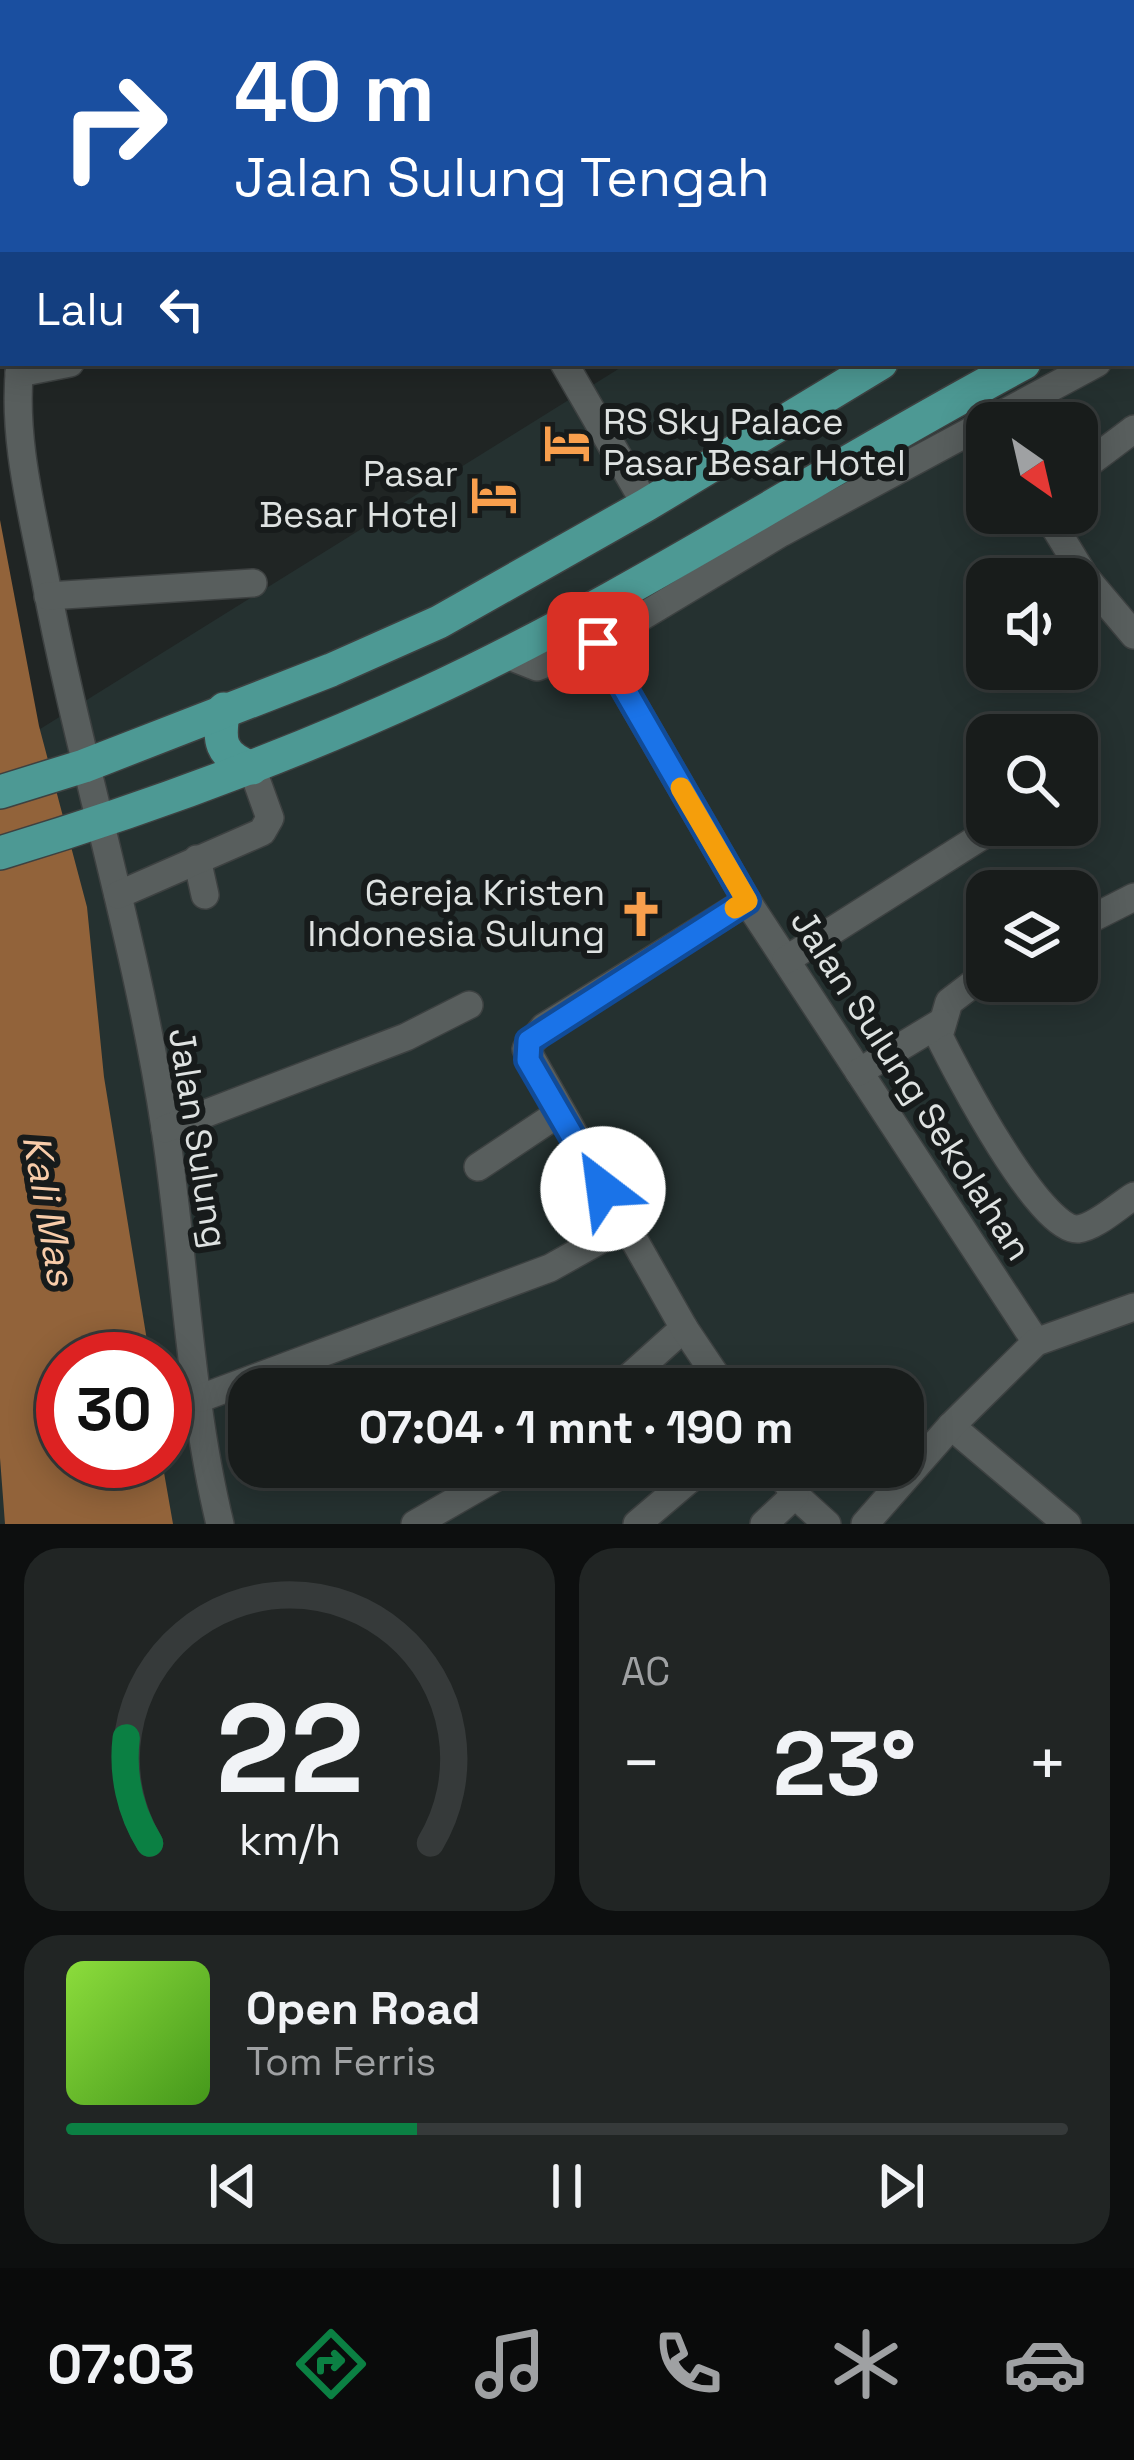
<!DOCTYPE html>
<html lang="id">
<meta charset="utf-8">
<style>
:root{--surface:#181c1b;--page:#212524;--text:#f1f3f6;--muted:#9fa1a3;--line:#363a3a;--accent:#0b8043}
body{margin:0;font-family:"Space Grotesk",sans-serif;background:var(--page);color:var(--text);height:100vh;display:flex;flex-direction:column;font-size:45px;white-space:nowrap}
*{box-sizing:border-box;margin:0}
p{font-size:39px;color:var(--muted)}
.icon{flex:none;width:66px;height:66px;fill:none;stroke:currentColor;stroke-width:2;stroke-linecap:round;stroke-linejoin:round}
.map{position:relative;height:1524px;overflow:hidden}
.drawer{display:flex;flex-direction:column;gap:24px;padding:24px;background:#0d0f0f;flex:1}
.drawer>*{flex:none}
.top-card{position:absolute;left:0px;top:0px;width:1134px;height:366px;box-shadow:0 6px 30px #0003,0 0 0 3px var(--line);background:#1a4fa0;color:#fff;overflow:hidden}
.needle{width:78px;rotate:146deg}
.buttons{position:absolute;left:966px;top:402px;display:grid;gap:24px}
.buttons a{display:grid;place-items:center;width:132px;height:132px;border-radius:24px;background:var(--surface);box-shadow:0 6px 30px #0003,0 0 0 3px var(--line);font-size:60px}
.speed{position:absolute;left:36px;top:1332px;display:flex;gap:24px;font-size:60px;font-weight:700;text-align:center}
.speed>*{display:grid;place-content:center;width:156px;height:156px;border-radius:50%;background:var(--surface);box-shadow:0 6px 30px #0003,0 0 0 3px var(--line);line-height:1}
.speed .limit{border:18px solid #d22;background:#fff;color:#111}
.pin{position:absolute;display:grid;place-items:center;width:102px;height:102px;color:#fff;margin:-51px;border-radius:24px;box-shadow:0 6px 18px #0006}
.me{position:absolute;width:132px;margin:-66px;rotate:330deg;stroke-linejoin:round;filter:drop-shadow(0 0 9px #0008)}
.turn{display:flex;align-items:center;gap:42px;height:252px;padding:0 36px;font-size:54px}
.turn .icon{width:156px;height:156px;stroke-width:2.5}
.turn b{display:block;font-size:84px;line-height:102px}
.then{display:flex;align-items:center;height:114px;padding:0 36px;background:#0003;gap:24px;font-size:45px}
.big{font-size:90px;font-weight:700;line-height:1.1}
.drawer .card{flex:1;display:flex;flex-direction:column;justify-content:center;gap:18px;min-width:0;padding:0 42px;border-radius:36px;background:var(--page)}
.drawer .dial{align-items:center;gap:0}
.dial svg{height:312px;overflow:visible;fill:none;stroke:var(--line);stroke-width:7;stroke-linecap:round;text-anchor:middle}
.dial text{fill:var(--text);stroke:none}
.song{display:flex;align-items:center;gap:36px}
.cover{width:144px;height:144px;border-radius:18px;background:linear-gradient(135deg,hsl(90 70% 55%),hsl(100 70% 35%))}
.played{height:12px;border-radius:6px;background:linear-gradient(90deg,var(--accent) 35%,var(--line) 35%)}
.keys{display:flex;justify-content:space-around;direction:ltr}
.heat{display:flex;justify-content:space-between;align-items:center;font-size:66px;direction:ltr}
.drawer .tiles{flex:1;display:grid;gap:24px;grid-template-columns:1fr 1fr}
.card:last-child{grid-column:span 2}
.trip{position:absolute;left:228px;top:1368px;width:696px;height:120px;border-radius:36px;background:var(--surface);box-shadow:0 6px 30px #0003,0 0 0 3px var(--line);font-weight:700;line-height:120px;text-align:center}
.tab-bar{display:flex;height:192px;justify-content:space-around;align-items:center;background:#0a0b0b;color:var(--muted)}
.tab-bar .icon{width:84px;height:84px}
.tab-bar .selected{color:var(--accent)}
.tab-bar b{font-size:54px;color:var(--text)}
.map>svg:first-child{display:block}
</style>
<div class="map">
<svg width="1134" height="1524" viewBox="0 0 1134 1524">
<rect width="100%" height="100%" fill="#202524"/>
<path fill="#253130" fill-rule="evenodd" d="M1134 47V1524H0V754L628 363H1131ZM987 423H1077V513H987ZM987 579H1077V669H987ZM987 735H1077V825H987ZM987 891H1077V981H987ZM63 1359H165V1461H63ZM249 1389H903V1467H249Z"/>
<polygon fill="#92633a" points="0,520 39,726 87,907 104,1077 150,1359 63,1359 63,1461 162,1461 173,1524 5,1524 0,1458"/>
<g fill="none" stroke-linecap="round" stroke-linejoin="round">
<defs>
<g id="minor">
<polyline points="72,3 73,0"/>
<polyline points="262,3 274,0"/>
<polyline points="1131,346 1134,344"/>
<path d="M20 363C12 436 31 507 45 578 80 763 137 942 165 1128 185 1259 189 1396 220 1524"/>
<polyline points="564,363 646,505"/>
<polyline points="19,373 70,363"/>
<polyline points="1077,472 1134,429"/>
<polyline points="1046,513 1085,577 1134,635"/>
<polyline points="48,596 253,583"/>
<polyline points="598,643 747,901 1036,1342"/>
<polyline points="504,654 537,667 598,643 781,533 1097,363"/>
<polyline points="197,859 205,895"/>
<polyline points="118,895 262,832 270,818 252,768"/>
<polyline points="1077,926 1134,897"/>
<polyline points="786,960 999,825"/>
<path d="M987 973 949 1002 939 1036C956 1071 1040 1232 1078 1229 1096 1227 1119 1205 1134 1196"/>
<polyline points="859,1072 940,1023"/>
<polyline points="165,1129 406,1037 469,1005"/>
<polyline points="478,1167 559,1113"/>
<polyline points="616,1389 684,1328"/>
<polyline points="725,1389 684,1328 526,1049 544,1027 747,901"/>
<polyline points="201,1398 550,1268 625,1226"/>
<polyline points="951,1426 1067,1524"/>
<polyline points="776,1467 795,1495 827,1524"/>
<polyline points="415,1524 514,1467"/>
<polyline points="637,1524 704,1467"/>
<polyline points="764,1524 795,1495"/>
<polyline points="865,1524 951,1426 1036,1342 1134,1307"/>
</g>
<g id="major">
<polyline points="1117,0 1119,3"/>
<polyline points="1131,23 1134,27"/>
<polyline points="1131,217 1134,216"/>
<polyline points="1131,306 1134,304"/>
<path d="M224 709C218 741 219 755 252 768"/>
<polyline points="0,792 84,766 331,670 439,622 646,505 881,363"/>
<path d="M0 853C146 809 287 757 426 693 633 597 823 470 1024 363"/>
</g>
</defs>
<use href="#minor" stroke="#3d4141" stroke-width="30"/>
<use href="#major" stroke="#3d4141" stroke-width="36"/>
<use href="#minor" stroke="#585e5d" stroke-width="27"/>
<use href="#major" stroke="#4d9994" stroke-width="33"/>
</g>
<g fill="none" stroke-linecap="round" stroke-linejoin="round">
<defs>
<polyline id="route" points="598,643 747,901 529,1041 528,1060 603,1189"/>
</defs>
<use href="#route" stroke="#114b97" stroke-width="30"/>
<use href="#route" stroke="#1a73e8" stroke-width="21"/>
<polyline stroke="#f59e0b" stroke-width="21" points="681,788 747,901 735,908"/>
</g>
<defs>
<symbol id="hotel-bare" viewBox="-9 -9 18 18"><path d="M-6-4.5h1.5V1H6V5H4.5V3h-9V5H-6ZM-4 0a1.8 1.8 0 1 1 3.6 0ZM.5 0V-2.5h3Q6-2.5 6 0Z" fill="#f99f4d" stroke="#171b1b" stroke-width="2.5" paint-order="stroke"/></symbol>
<symbol id="church-bare" viewBox="-9 -9 18 18"><path d="M-1.2-6h2.4v3.5h3.3v2.4h-3.3V6h-2.4V-.1h-3.3v-2.4h3.3Z" fill="#f99f4d" stroke="#171b1b" stroke-width="2.5" paint-order="stroke"/></symbol>
</defs>
<g fill-rule="evenodd">
<use href="#hotel-bare" x="534" y="410" width="66" height="66"/>
<use href="#hotel-bare" x="461" y="462" width="66" height="66"/>
<use href="#church-bare" x="608" y="881" width="66" height="66"/>
</g>
<g text-anchor="middle" dominant-baseline="central" stroke-width="12" stroke-linejoin="round" paint-order="stroke">
<g font-size="36" fill="#dee2e1" stroke="#171b1b" text-anchor="end">
<text x="603" y="422" text-anchor="start">RS Sky Palace<tspan x="603" dy="41">Pasar Besar Hotel</tspan></text>
<text x="458" y="474">Pasar<tspan x="458" dy="41">Besar Hotel</tspan></text>
<text x="605" y="893">Gereja Kristen<tspan x="605" dy="41">Indonesia Sulung</tspan></text>
</g>
<g font-size="36" fill="#dee2e1" stroke="#171b1b">
<text transform="translate(911 1085) rotate(57)">Jalan Sulung Sekolahan</text>
<text transform="translate(198 1138) rotate(81)">Jalan Sulung</text>
</g>
<g font-size="39" font-style="italic" fill="#f8cca9" stroke="#171b1b">
<text transform="translate(49 1210) rotate(80)">Kali Mas</text>
</g>
</g>
</svg>
<div class="buttons">
<a><svg class="needle" viewBox="-14 -14 28 28"><path d="M0-13l5 13h-10z" fill="#e53935"/><path d="M0 13l5-13h-10z" fill="#9fa1a3"/></svg></a>
<a><svg class="icon" aria-label="sound" viewBox="0 0 24 24"><path d="M4 9h4l5-4v14l-5-4H4zM17 9q2 3 0 6"/></svg></a>
<a><svg class="icon" aria-label="search" viewBox="0 0 24 24"><circle cx="10" cy="10" r="6"/><path d="M15 15l6 6"/></svg></a>
<a><svg class="icon" aria-label="layers" viewBox="0 0 24 24"><path d="M12 4l9 5-9 5-9-5zM3 14l9 5 9-5"/></svg></a>
</div>
<div class="speed"><div class="limit">30</div></div>
<div class="pin" style="left:598px;top:643px;background:#d93025"><svg class="icon" aria-label="arrive" viewBox="0 0 24 24"><path d="M6 21V4h12l-3 4 3 4H6"/></svg></div>
<svg class="me" style="left:603px;top:1189px" viewBox="-20 -20 40 40"><circle r="19" fill="#fff"/><path d="M0-13L10 11 0 6-10 11z" fill="#1a73e8"/></svg>
<div class="trip">07:04 · 1 mnt · 190 m</div>
<div class="top-card">
<div class="turn"><svg class="icon" aria-label="right" viewBox="0 0 24 24"><path d="M7 20v-9h11M14 6l5 5-5 5"/></svg><div><b>40 m</b>Jalan Sulung Tengah</div></div>
<div class="then">Lalu<svg class="icon" aria-label="left" viewBox="0 0 24 24"><path d="M17 20v-9H6M10 6l-5 5 5 5"/></svg></div>
</div>
</div>
<section class="drawer">
<div class="tiles">
<div class="card dial"><svg viewBox="0 0 100 80">
<path d="M14 69A42 42 0 1 1 86 69"/>
<path d="M14 69A42 42 0 0 1 8 42" stroke="#0b8043"/>
<text x="50" y="56" font-size="32" font-weight="700">22</text>
<text x="50" y="72" font-size="11">km/h</text>
</svg></div>
<div class="card"><p>AC</p>
<div class="heat"><a>−</a><b class="big">23°</b><a>+</a></div>
</div>
<div class="card">
<div class="song"><i class="cover"></i><div><b>Open Road</b><p>Tom Ferris</p></div></div>
<div class="played"></div>
<div class="keys"><svg class="icon" aria-label="previous" viewBox="0 0 24 24"><path d="M18 5L8 12l10 7zM5 5v14"/></svg><svg class="icon" aria-label="pause" viewBox="0 0 24 24"><path d="M8 5v14M16 5v14"/></svg><svg class="icon" aria-label="next" viewBox="0 0 24 24"><path d="M6 5l10 7-10 7zM19 5v14"/></svg></div>
</div>
</div>
</section>
<nav class="tab-bar">
<b>07:03</b>
<svg class="icon selected" aria-label="directions" viewBox="0 0 24 24"><path d="M12 3l9 9-9 9-9-9zM9 14v-3h6M13 9l2 2-2 2"/></svg>
<svg class="icon" aria-label="music" viewBox="0 0 24 24"><path d="M9 18V5l10-2v13"/><circle cx="6" cy="18" r="3"/><circle cx="16" cy="16" r="3"/></svg>
<svg class="icon" aria-label="phone" viewBox="0 0 24 24"><path d="M5 4h4l2 5-3 2q2 4 5 5l2-3 5 2v4C11 20 4 13 5 4z"/></svg>
<svg class="icon" aria-label="climate" viewBox="0 0 24 24"><path d="M12 3v18M4 7l16 10M4 17L20 7"/></svg>
<svg class="icon" aria-label="car" viewBox="0 0 24 24"><path d="M5 17H2v-5l4-1 3-4h7l3 4 3 1v5h-3M9 17h6M6 11h13"/><circle cx="7" cy="17" r="2"/><circle cx="17" cy="17" r="2"/></svg>
</nav>
